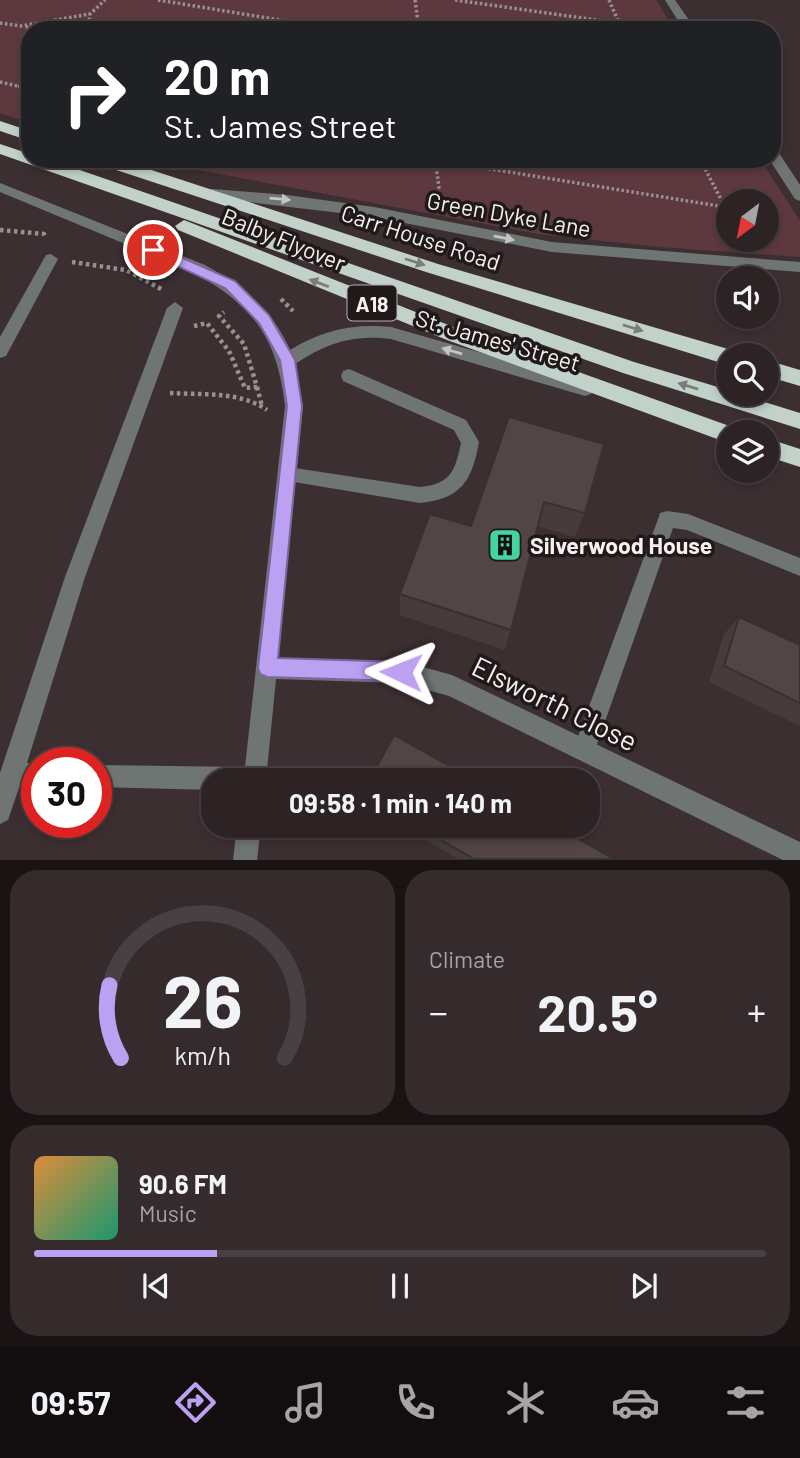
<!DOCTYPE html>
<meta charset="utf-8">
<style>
:root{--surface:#2d2325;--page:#352b2d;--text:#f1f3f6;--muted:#a7a4a7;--line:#484042;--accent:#bca0f2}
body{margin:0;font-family:Barlow,sans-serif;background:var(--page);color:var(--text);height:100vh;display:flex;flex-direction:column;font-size:26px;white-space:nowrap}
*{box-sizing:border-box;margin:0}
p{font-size:23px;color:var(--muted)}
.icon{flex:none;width:38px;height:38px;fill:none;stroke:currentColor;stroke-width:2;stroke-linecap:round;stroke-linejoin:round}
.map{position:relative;height:860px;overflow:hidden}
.side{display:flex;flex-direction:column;gap:10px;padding:10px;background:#191314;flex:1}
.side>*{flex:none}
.top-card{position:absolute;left:21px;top:21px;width:760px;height:147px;border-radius:28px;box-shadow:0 4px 10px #0003,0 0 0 2px var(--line);background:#202124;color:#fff;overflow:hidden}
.needle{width:46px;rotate:212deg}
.buttons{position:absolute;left:716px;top:189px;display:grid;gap:14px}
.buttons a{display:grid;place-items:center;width:63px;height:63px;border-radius:50%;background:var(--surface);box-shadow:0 4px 10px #0003,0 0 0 2px var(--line);font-size:35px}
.speed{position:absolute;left:21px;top:747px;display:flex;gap:14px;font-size:35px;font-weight:700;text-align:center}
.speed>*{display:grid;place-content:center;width:91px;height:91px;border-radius:50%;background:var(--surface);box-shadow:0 4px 10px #0003,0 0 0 2px var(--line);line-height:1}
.speed .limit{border:10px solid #d22;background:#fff;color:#111}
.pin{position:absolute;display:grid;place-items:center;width:60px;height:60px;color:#fff;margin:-30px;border:4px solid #fff;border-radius:50%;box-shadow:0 2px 7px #0007}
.me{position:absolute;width:77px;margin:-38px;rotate:272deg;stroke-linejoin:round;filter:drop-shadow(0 0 5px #0008)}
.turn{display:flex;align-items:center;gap:24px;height:147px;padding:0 28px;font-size:32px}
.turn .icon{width:91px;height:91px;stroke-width:2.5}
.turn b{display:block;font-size:49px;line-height:60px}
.big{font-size:52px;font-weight:700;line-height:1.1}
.side .widget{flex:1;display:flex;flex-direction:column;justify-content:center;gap:10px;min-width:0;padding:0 24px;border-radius:28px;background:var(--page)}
.side .dial{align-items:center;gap:0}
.dial svg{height:182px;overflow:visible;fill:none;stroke:var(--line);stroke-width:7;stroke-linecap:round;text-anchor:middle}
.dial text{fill:var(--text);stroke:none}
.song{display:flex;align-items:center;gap:21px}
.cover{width:84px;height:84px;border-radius:10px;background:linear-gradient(135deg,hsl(30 70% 55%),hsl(160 70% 35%))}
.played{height:7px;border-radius:4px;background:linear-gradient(90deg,var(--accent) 25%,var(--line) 25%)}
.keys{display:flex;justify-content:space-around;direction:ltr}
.heat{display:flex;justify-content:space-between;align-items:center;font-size:38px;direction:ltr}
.side .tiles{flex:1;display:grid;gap:10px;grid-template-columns:1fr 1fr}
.widget:last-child{grid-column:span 2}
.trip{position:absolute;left:201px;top:768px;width:399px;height:70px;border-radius:28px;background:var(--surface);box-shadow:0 4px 10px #0003,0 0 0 2px var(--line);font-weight:700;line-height:70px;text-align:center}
.tab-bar{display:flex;height:112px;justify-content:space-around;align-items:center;background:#120e0f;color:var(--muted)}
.tab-bar .icon{width:49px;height:49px}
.tab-bar .selected{color:var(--accent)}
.tab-bar b{font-size:32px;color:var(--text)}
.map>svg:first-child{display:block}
</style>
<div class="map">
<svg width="800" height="860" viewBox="0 0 800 860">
<rect width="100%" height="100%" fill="#3c2f31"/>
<g fill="#5d393f" fill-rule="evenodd">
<polygon points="0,0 656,0 675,30 30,30 30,123 0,113"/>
<path d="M140 159H760L800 221V257L659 247 538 234ZM728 201H766V240H728Z"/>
</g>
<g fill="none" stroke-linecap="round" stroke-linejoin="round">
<g stroke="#9a9091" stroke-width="3.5" stroke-dasharray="2.5 2.5" stroke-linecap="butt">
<polyline points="158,0 341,30"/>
<polyline points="415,0 419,30"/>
<polyline points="455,0 618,23"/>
<polyline points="609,0 622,30"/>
<polyline points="0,23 21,26 90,14"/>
<polyline points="26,27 39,30"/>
<polyline points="88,30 90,14 105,0"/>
<polyline points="0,82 30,89"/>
<polyline points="18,87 30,82"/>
<polyline points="429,159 725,207 700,159"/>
<polyline points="434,203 439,187 435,160"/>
</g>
<g stroke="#9a9091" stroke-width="4.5" stroke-dasharray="3.5 3.5" stroke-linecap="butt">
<polyline points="0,230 44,234 45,238"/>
<polyline points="72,262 126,270 163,290"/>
<polyline points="281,299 293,311"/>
<polyline points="194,326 207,323 229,351 245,388 257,387 244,344 219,316 224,312"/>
<polyline points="257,387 262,406"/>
<path d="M170 393C202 395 240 391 267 410"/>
</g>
<g fill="#6f7572" fill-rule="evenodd">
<path d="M349 369 466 420 479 442C472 481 461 499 420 503L282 480 279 475 282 470 288 467 420 487C451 484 455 471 461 443L454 430 343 381 341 376 343 371Z"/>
<polygon points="667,511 688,514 800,558 800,576 687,530 673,528 595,750 592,758 584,761 576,758 573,750 658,519 660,513"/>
</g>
<g fill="#6f7572" fill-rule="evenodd">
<polygon points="665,0 675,0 696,30 684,30"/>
<polygon points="772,149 777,150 800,185 800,201 795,199 769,159 772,159"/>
<path d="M0 183 205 265C242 286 273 310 290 350 322 330 354 323 391 327L591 384 593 389 591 394 585 396 391 339C353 334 326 343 295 364L303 406 278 658 401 661 452 675 800 842V860H783L449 696 401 683 276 679 266 780H214V790L96 787V765L245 767 285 406C277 337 254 307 195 273L0 192Z"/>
<polygon points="212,189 287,195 374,207 552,242 800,262 800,272 552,252 374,217 207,197 207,191"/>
<polygon points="51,254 58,259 6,356 0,358 0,337 46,255"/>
<polygon points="175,302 183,308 85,577 27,763 38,763 37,785 20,785 8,820 0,824 0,773 65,577 167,308"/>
<polygon points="237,826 261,826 257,860 233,860"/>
</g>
<g fill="#c2d1ca" fill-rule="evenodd">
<polygon points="0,121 30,131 30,141 0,131"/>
<polygon points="0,144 30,154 30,159 48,159 634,362 728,390 728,394 739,394 800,413 800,429 623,373 0,154"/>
<polygon points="93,159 118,159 438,264 728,349 737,355 728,355 728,365 426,272 95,163"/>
<polygon points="184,220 461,330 735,428 738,432 728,432 728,443 447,340 178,230 175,226"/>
<polygon points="766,360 800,370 800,386 766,376"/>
<polygon points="766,438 800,449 800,467 766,456"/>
</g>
</g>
<g fill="#473b3c">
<polygon points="509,417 585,513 575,537 537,526 505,650 400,615 400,594 471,526"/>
<polygon points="739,617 800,645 800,726 709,682 724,634"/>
<polygon points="402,826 555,826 614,859 458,859"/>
</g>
<g fill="#524546" stroke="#393031" stroke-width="2">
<polygon points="509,417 604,444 585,513 544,502 511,630 400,594 430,514 471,526"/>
<polygon points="739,617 800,645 800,703 724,666"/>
<polygon points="394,735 474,780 370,780"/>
<polygon points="417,826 555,826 614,859 474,859"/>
</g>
<defs><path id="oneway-solid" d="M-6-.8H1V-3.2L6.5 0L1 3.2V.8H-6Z" transform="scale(1.75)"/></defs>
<g fill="#c7c4c4">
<use href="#oneway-solid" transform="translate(280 199) rotate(5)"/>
<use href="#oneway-solid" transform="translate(504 238) rotate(11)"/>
<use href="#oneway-solid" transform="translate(452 351) rotate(-164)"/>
</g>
<g fill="#797e7b">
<use href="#oneway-solid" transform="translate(415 262) rotate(18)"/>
<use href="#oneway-solid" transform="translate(319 283) rotate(-159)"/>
<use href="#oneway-solid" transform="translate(633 328) rotate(17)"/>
<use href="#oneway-solid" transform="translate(688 386) rotate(-163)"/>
</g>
<polygon fill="#bca0f2" stroke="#7a689d" stroke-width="2" points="153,245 235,281 269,315 295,360 302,406 278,658 401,662 407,665 410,672 407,678 401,681 267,677 260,674 258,668 287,406 280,360 259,323 225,288 149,253 147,250"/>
<defs>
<symbol id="building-square" viewBox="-11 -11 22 22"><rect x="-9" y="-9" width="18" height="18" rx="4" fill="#43d4a0" stroke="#1f191a"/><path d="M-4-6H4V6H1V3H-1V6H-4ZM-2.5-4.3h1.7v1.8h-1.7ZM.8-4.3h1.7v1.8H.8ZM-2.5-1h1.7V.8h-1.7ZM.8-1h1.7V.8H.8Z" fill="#111"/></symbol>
</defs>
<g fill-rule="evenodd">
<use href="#building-square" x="486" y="526" width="38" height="38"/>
</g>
<g text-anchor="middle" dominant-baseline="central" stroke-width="7" stroke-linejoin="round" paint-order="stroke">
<rect fill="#1f191a" stroke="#b6afb0" stroke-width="2" x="347.5" y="285.5" width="49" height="35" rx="5"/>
<g font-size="21" font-weight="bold" fill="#f7eff0">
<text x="372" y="303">A18</text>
</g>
<g font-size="23" fill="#f7eff0" stroke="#1f191a">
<text transform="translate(509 214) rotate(10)">Green Dyke Lane</text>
<text transform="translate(421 237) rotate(18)">Carr House Road</text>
<text transform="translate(284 239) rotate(22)">Balby Flyover</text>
<text transform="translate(498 340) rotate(16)">St. James' Street</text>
</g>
<g font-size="23" font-weight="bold" fill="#f7eff0" stroke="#1f191a" text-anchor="start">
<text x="530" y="545">Silverwood House</text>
</g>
<g font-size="28" fill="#f7eff0" stroke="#1f191a">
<text transform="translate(555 703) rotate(26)">Elsworth Close</text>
</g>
</g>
</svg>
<div class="buttons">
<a><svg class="needle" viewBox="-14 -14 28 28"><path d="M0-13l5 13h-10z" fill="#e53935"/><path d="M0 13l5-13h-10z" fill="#a7a4a7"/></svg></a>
<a><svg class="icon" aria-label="sound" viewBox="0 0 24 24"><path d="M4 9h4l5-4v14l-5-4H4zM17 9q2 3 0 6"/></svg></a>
<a><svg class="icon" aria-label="search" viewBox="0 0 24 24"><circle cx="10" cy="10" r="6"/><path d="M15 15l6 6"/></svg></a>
<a><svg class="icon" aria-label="layers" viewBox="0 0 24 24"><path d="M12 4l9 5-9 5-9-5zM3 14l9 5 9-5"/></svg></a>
</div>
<div class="speed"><div class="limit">30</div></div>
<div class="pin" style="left:153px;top:250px;background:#d93025"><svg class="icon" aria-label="arrive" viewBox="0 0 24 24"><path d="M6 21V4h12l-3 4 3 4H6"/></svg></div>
<svg class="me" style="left:401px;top:672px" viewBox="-20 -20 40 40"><path d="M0-17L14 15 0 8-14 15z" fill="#bca0f2" stroke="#fff" stroke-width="4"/></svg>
<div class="trip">09:58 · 1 min · 140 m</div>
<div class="top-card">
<div class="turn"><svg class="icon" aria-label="right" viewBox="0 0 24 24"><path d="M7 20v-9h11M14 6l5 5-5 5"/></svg><div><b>20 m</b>St. James Street</div></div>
</div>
</div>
<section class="side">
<div class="tiles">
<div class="widget dial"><svg viewBox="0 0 100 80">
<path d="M14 69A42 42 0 1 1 86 69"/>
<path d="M14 69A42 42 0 0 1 9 37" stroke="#bca0f2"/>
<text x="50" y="56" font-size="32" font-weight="700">26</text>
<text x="50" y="72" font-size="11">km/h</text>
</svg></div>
<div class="widget"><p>Climate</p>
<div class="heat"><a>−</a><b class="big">20.5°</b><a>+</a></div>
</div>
<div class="widget">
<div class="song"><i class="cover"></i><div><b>90.6 FM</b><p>Music</p></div></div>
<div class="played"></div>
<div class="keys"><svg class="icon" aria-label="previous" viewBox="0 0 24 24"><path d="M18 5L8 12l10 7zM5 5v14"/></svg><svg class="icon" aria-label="pause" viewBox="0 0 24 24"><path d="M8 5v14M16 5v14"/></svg><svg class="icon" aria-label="next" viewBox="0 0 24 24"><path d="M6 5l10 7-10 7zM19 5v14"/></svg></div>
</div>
</div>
</section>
<nav class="tab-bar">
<b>09:57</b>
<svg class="icon selected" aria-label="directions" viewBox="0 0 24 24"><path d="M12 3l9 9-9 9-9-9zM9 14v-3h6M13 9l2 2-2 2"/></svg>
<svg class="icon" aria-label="music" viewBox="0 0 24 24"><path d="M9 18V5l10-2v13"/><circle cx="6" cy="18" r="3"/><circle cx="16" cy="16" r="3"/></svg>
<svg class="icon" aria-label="phone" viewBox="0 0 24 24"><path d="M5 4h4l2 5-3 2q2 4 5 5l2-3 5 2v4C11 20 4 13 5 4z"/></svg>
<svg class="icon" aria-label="climate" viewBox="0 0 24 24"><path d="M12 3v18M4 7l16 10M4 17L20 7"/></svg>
<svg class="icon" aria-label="car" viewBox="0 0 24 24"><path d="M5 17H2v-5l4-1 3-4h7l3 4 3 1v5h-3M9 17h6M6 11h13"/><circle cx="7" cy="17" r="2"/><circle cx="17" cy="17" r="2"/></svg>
<svg class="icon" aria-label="filters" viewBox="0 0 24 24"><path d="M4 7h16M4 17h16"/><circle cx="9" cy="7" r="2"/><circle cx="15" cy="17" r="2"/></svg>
</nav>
